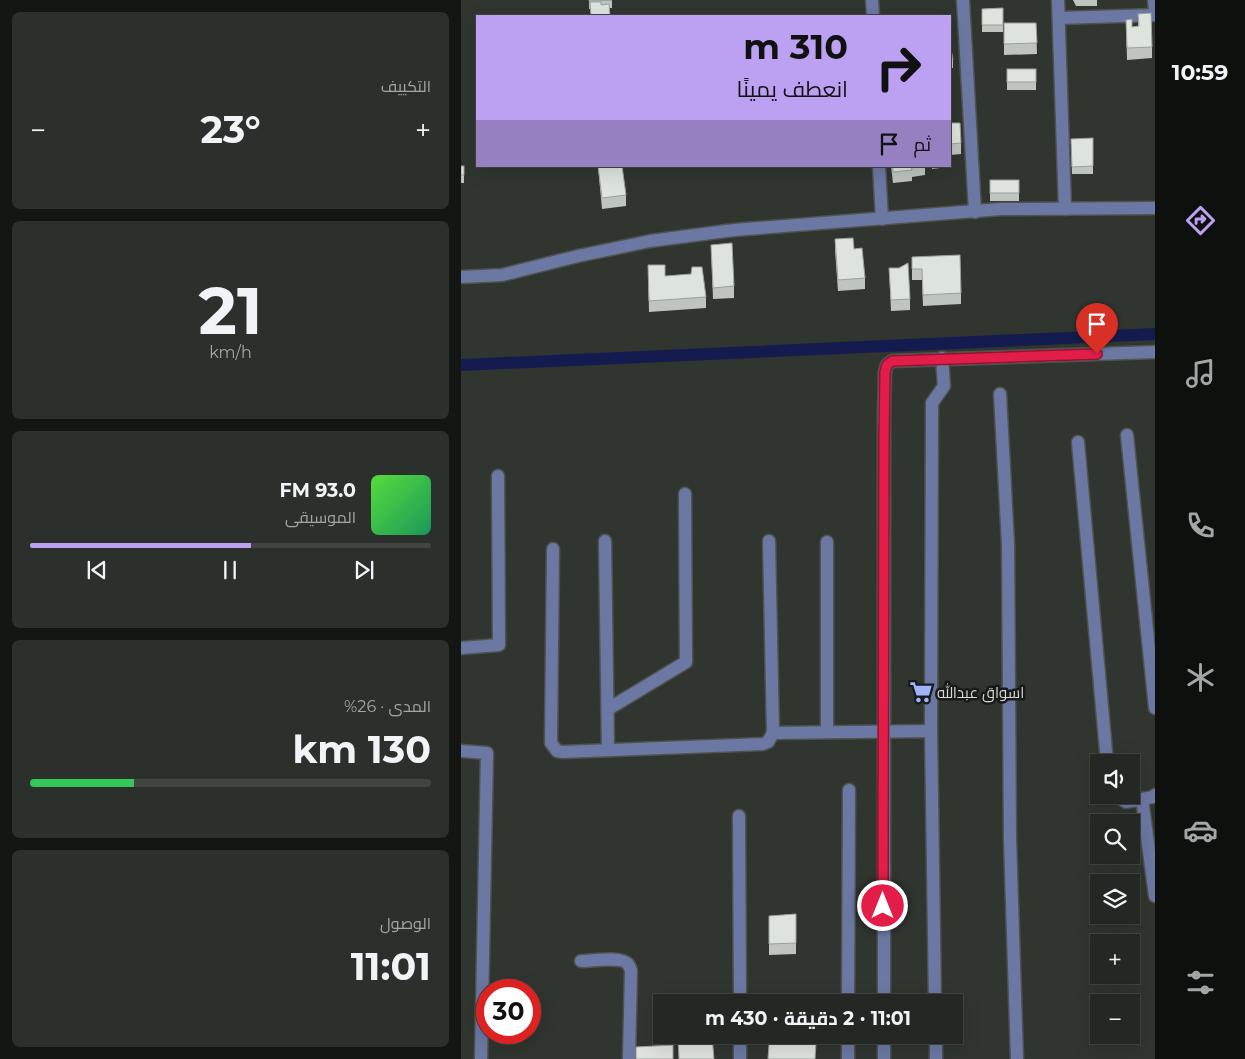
<!DOCTYPE html>
<html lang="ar">
<meta charset="utf-8">
<style>
:root{--surface:#242824;--page:#2c302c;--text:#f1f3f6;--muted:#a3a6a6;--line:#414441;--accent:#bca0f2}
body{margin:0;font-family:Montserrat,Cairo,sans-serif;background:var(--page);color:var(--text);direction:rtl;height:100vh;display:flex;flex-direction:column;font-size:19px;white-space:nowrap}
*{box-sizing:border-box;margin:0}
p{font-size:16px;color:var(--muted)}
.icon{flex:none;width:28px;height:28px;fill:none;stroke:currentColor;stroke-width:2;stroke-linecap:round;stroke-linejoin:round}
.map{position:relative;flex:1;overflow:hidden;direction:ltr}
.details{display:flex;flex-direction:column;gap:12px;padding:12px;background:#141614;width:461px}
.details>*{flex:none}
.hud{position:absolute;left:15px;top:15px;width:475px;height:152px;border-radius:0px;box-shadow:0 5px 20px #0002,0 0 0 1px var(--line);direction:rtl;background:#bca0f2;color:#111;overflow:hidden}
.fabs{position:absolute;left:629px;top:754px;display:grid;gap:10px}
.fabs a{display:grid;place-items:center;width:50px;height:50px;border-radius:0px;background:var(--surface);box-shadow:0 5px 20px #0002,0 0 0 1px var(--line);font-size:25px}
.speed{position:absolute;left:15px;top:979px;display:flex;gap:10px;font-size:25px;font-weight:700;text-align:center}
.speed>*{display:grid;place-content:center;width:65px;height:65px;border-radius:50%;background:var(--surface);box-shadow:0 5px 20px #0002,0 0 0 1px var(--line);line-height:1}
.speed .limit{border:8px solid #d22;background:#fff;color:#111}
.pin{position:absolute;display:grid;place-items:center;width:42px;height:42px;color:#fff;margin:-51px -21px;border-radius:50% 50% 50% 0;rotate:-45deg;box-shadow:0 0 5px #0007}
.pin .icon{rotate:45deg}
.me{position:absolute;width:55px;margin:-28px;rotate:0deg;stroke-linejoin:round;filter:drop-shadow(0 0 4px #0008)}
.turn{display:flex;align-items:center;gap:18px;height:105px;padding:0 20px;font-size:22px}
.turn .icon{width:65px;height:65px;stroke-width:2.5}
.turn b{display:block;font-size:35px;line-height:42px}
.then{display:flex;align-items:center;height:48px;padding:0 20px;background:#0003;gap:10px;font-size:19px}
.big{font-size:38px;font-weight:700;line-height:1.1}
.details .card{flex:1;display:flex;flex-direction:column;justify-content:center;gap:8px;min-width:0;padding:0 18px;border-radius:8px;background:var(--page)}
.details .dial{align-items:center;gap:0}
.dial b{font-size:65px;line-height:1}
.song{display:flex;align-items:center;gap:15px}
.cover{width:60px;height:60px;border-radius:8px;background:linear-gradient(135deg,hsl(110 70% 55%),hsl(150 70% 35%))}
.played{height:5px;border-radius:2px;background:linear-gradient(90deg,var(--accent) 55%,var(--line) 55%)}
.keys{display:flex;justify-content:space-around;direction:ltr}
.heat{display:flex;justify-content:space-between;align-items:center;font-size:28px;direction:ltr}
.charge{height:8px;border-radius:4px;background:linear-gradient(90deg,#34c759 26%,var(--line) 0)}
.trip{position:absolute;left:192px;top:994px;width:310px;height:50px;border-radius:0px;background:var(--surface);box-shadow:0 5px 20px #0002,0 0 0 1px var(--line);font-weight:700;line-height:50px;text-align:center;direction:rtl}
main{display:flex;flex:1;min-height:0}
.tab-bar{display:flex;flex-direction:column;width:90px;justify-content:space-around;align-items:center;background:#0e100e;color:var(--muted)}
.tab-bar .icon{width:35px;height:35px}
.tab-bar .current{color:var(--accent)}
.tab-bar b{font-size:22px;color:var(--text)}
.map>svg:first-child{display:block}
</style>
<main>
<nav class="tab-bar">
<b>10:59</b>
<svg class="icon current" aria-label="directions" viewBox="0 0 24 24"><path d="M12 3l9 9-9 9-9-9zM9 14v-3h6M13 9l2 2-2 2"/></svg>
<svg class="icon" aria-label="music" viewBox="0 0 24 24"><path d="M9 18V5l10-2v13"/><circle cx="6" cy="18" r="3"/><circle cx="16" cy="16" r="3"/></svg>
<svg class="icon" aria-label="phone" viewBox="0 0 24 24"><path d="M5 4h4l2 5-3 2q2 4 5 5l2-3 5 2v4C11 20 4 13 5 4z"/></svg>
<svg class="icon" aria-label="climate" viewBox="0 0 24 24"><path d="M12 3v18M4 7l16 10M4 17L20 7"/></svg>
<svg class="icon" aria-label="car" viewBox="0 0 24 24"><path d="M5 17H2v-5l4-1 3-4h7l3 4 3 1v5h-3M9 17h6M6 11h13"/><circle cx="7" cy="17" r="2"/><circle cx="17" cy="17" r="2"/></svg>
<svg class="icon" aria-label="filters" viewBox="0 0 24 24"><path d="M4 7h16M4 17h16"/><circle cx="9" cy="7" r="2"/><circle cx="15" cy="17" r="2"/></svg>
</nav>
<div class="map">
<svg width="694" height="1059" viewBox="0 0 694 1059">
<rect width="100%" height="100%" fill="#303530"/>
<g fill="none" stroke-linecap="round" stroke-linejoin="round">
<polyline stroke="#141c4f" stroke-width="12" points="0,365 694,334"/>
<defs>
<g id="minor">
<polyline points="411,0 412,16"/>
<polyline points="502,0 514,212"/>
<polyline points="597,0 604,209"/>
<polyline points="693,0 694,10"/>
<polyline points="598,18 694,15"/>
<polyline points="418,166 421,219"/>
<polyline points="0,277 41,275 117,256 189,241 273,230 540,209 694,208"/>
<polyline points="539,394 547,544 549,839 556,1059"/>
<polyline points="666,435 694,708"/>
<polyline points="617,442 646,762"/>
<polyline points="144,541 147,750"/>
<polyline points="308,541 312,733 470,731"/>
<polyline points="366,542 366,732"/>
<polyline points="92,549 90,743 96,751 101,752 302,744 307,742 312,733"/>
<polyline points="0,648 38,645 37,476"/>
<polyline points="147,709 225,662 224,494"/>
<polyline points="0,751 26,753 20,1059"/>
<polyline points="654,795 665,802 692,797 694,795"/>
<polyline points="681,799 694,896"/>
<polyline points="278,816 279,1002"/>
<path d="M120 961C130 961 160 956 167 964 168 965 170 970 170 971L168 1059"/>
<polyline points="387,1002 388,790"/>
<polyline points="423,1002 423,415 424,372 426,365 431,361 694,352"/>
<polyline points="474,1002 470,731 471,403 483,386 481,358"/>
<polyline points="279,1035 279,1059"/>
<polyline points="423,1035 423,1059"/>
<polyline points="475,1035 475,1059"/>
<polyline points="387,1059 387,1035"/>
</g>
</defs>
<use href="#minor" stroke="#4e534e" stroke-width="15"/>
<use href="#minor" stroke="#6b78a3" stroke-width="12"/>
</g>
<g fill="#bec4bf">
<polygon points="128,0 151,0 151,8 148,8 149,16 130,16 129,9 128,9"/>
<polygon points="612,0 636,0 636,6 615,6"/>
<polygon points="542,8 542,32 521,32 521,9"/>
<polygon points="677,14 691,47 691,58 666,60 665,20 671,27 677,26"/>
<polygon points="543,23 575,23 576,54 543,55"/>
<polygon points="489,43 492,60 492,68 489,68"/>
<rect x="546" y="69" width="29" height="21"/>
<polygon points="489,123 500,143 500,154 489,155"/>
<polygon points="610,139 632,166 632,174 611,174"/>
<rect x="0" y="166" width="3" height="17"/>
<polygon points="137,166 161,166 165,195 165,206 141,209"/>
<polygon points="430,166 464,166 464,175 451,177 451,181 432,183"/>
<polygon points="471,166 479,166 479,168 471,169"/>
<rect x="529" y="180" width="29" height="21"/>
<polygon points="374,239 393,249 404,278 404,289 377,291 374,250"/>
<polygon points="250,245 273,286 273,298 252,299"/>
<polygon points="451,257 500,293 500,304 462,306 461,280 451,280"/>
<polygon points="187,265 204,276 245,297 245,308 188,312"/>
<polygon points="428,268 449,299 449,310 430,311"/>
<polygon points="335,914 335,954 308,955 308,916"/>
</g>
<g fill="#dde4de" stroke="#9ba09b">
<polygon points="128,0 151,0 128,1"/>
<polygon points="129,2 140,2 140,5 148,4 149,16 130,16"/>
<polygon points="542,8 542,25 521,25 521,9"/>
<polygon points="690,13 691,47 666,48 665,20 671,19 671,27 678,26 677,14"/>
<polygon points="543,23 575,23 576,43 543,44"/>
<polygon points="489,43 492,60 489,60"/>
<rect x="546" y="69" width="29" height="13"/>
<polygon points="489,123 499,123 500,143 489,144"/>
<polygon points="632,138 632,166 611,167 610,139"/>
<rect x="0" y="166" width="3" height="9"/>
<polygon points="137,166 161,166 165,195 141,198"/>
<polygon points="432,166 450,166 451,170 432,172"/>
<rect x="529" y="180" width="29" height="13"/>
<polygon points="392,238 393,249 401,248 404,278 377,280 374,239"/>
<polygon points="271,243 273,286 252,288 250,245"/>
<polygon points="499,255 500,293 462,295 461,269 451,269 451,257"/>
<polygon points="447,263 449,299 430,300 428,268 438,268"/>
<polygon points="187,265 204,265 204,276 230,274 231,267 241,267 245,297 188,301"/>
<polygon points="335,914 335,943 308,944 308,916"/>
<polygon points="244,1035 251,1035 253,1059 218,1059 217,1037"/>
<polygon points="355,1043 354,1059 307,1059 308,1044"/>
<polygon points="212,1045 212,1059 175,1059 175,1047"/>
</g>
<g fill="none" stroke-linecap="round" stroke-linejoin="round">
<defs>
<polyline id="route" points="422,906 423,435 424,372 426,365 431,361 636,354"/>
</defs>
<use href="#route" stroke="#92132f" stroke-width="12"/>
<use href="#route" stroke="#e11d48" stroke-width="9"/>
</g>
<defs>
<symbol id="supermarket-bare" viewBox="-9 -9 18 18"><path d="M-6-5.5h2.5l.6 2H6L4.5 2H-2.5L-4.4-4H-6ZM-1.5 3.2a1.3 1.3 0 1 0 .1 0ZM3 3.2a1.3 1.3 0 1 0 .1 0Z" fill="#9eb4fd" stroke="#191b19" stroke-width="2.5" paint-order="stroke"/></symbol>
</defs>
<g fill-rule="evenodd">
<use href="#supermarket-bare" x="444" y="676" width="32" height="32"/>
</g>
<g text-anchor="middle" dominant-baseline="central" stroke-width="5" stroke-linejoin="round" paint-order="stroke">
<g font-size="15" fill="#d7dad7" stroke="#191b19" text-anchor="start">
<text x="476" y="692">اسواق عبدالله</text>
</g>
</g>
</svg>
<div class="fabs">
<a><svg class="icon" aria-label="sound" viewBox="0 0 24 24"><path d="M4 9h4l5-4v14l-5-4H4zM17 9q2 3 0 6"/></svg></a>
<a><svg class="icon" aria-label="search" viewBox="0 0 24 24"><circle cx="10" cy="10" r="6"/><path d="M15 15l6 6"/></svg></a>
<a><svg class="icon" aria-label="layers" viewBox="0 0 24 24"><path d="M12 4l9 5-9 5-9-5zM3 14l9 5 9-5"/></svg></a>
<a>+</a>
<a>−</a>
</div>
<div class="speed"><div class="limit">30</div></div>
<div class="pin" style="left:636px;top:354px;background:#d93025"><svg class="icon" aria-label="arrive" viewBox="0 0 24 24"><path d="M6 21V4h12l-3 4 3 4H6"/></svg></div>
<svg class="me" style="left:422px;top:906px" viewBox="-20 -20 40 40"><circle r="17" fill="#e11d48" stroke="#fff" stroke-width="3"/><path d="M0-11L8 9 0 5-8 9z" fill="#fff"/></svg>
<div class="trip">11:01 · 2 دقيقة · 430 m</div>
<div class="hud">
<div class="turn"><svg class="icon" aria-label="right" viewBox="0 0 24 24"><path d="M7 20v-9h11M14 6l5 5-5 5"/></svg><div><b>310 m</b>انعطف يمينًا</div></div>
<div class="then">ثم<svg class="icon" aria-label="arrive" viewBox="0 0 24 24"><path d="M6 21V4h12l-3 4 3 4H6"/></svg></div>
</div>
</div>
<section class="details">
<div class="card"><p>التكييف</p>
<div class="heat"><a>−</a><b class="big">23°</b><a>+</a></div>
</div>
<div class="card dial"><b>21</b><p>km/h</p></div>
<div class="card">
<div class="song"><i class="cover"></i><div><b>93.0 FM</b><p>الموسيقى</p></div></div>
<div class="played"></div>
<div class="keys"><svg class="icon" aria-label="previous" viewBox="0 0 24 24"><path d="M18 5L8 12l10 7zM5 5v14"/></svg><svg class="icon" aria-label="pause" viewBox="0 0 24 24"><path d="M8 5v14M16 5v14"/></svg><svg class="icon" aria-label="next" viewBox="0 0 24 24"><path d="M6 5l10 7-10 7zM19 5v14"/></svg></div>
</div>
<div class="card"><p>المدى · 26%</p><b class="big">130 km</b><div class="charge"></div></div>
<div class="card"><p>الوصول</p><b class="big">11:01</b></div>
</section>
</main>
